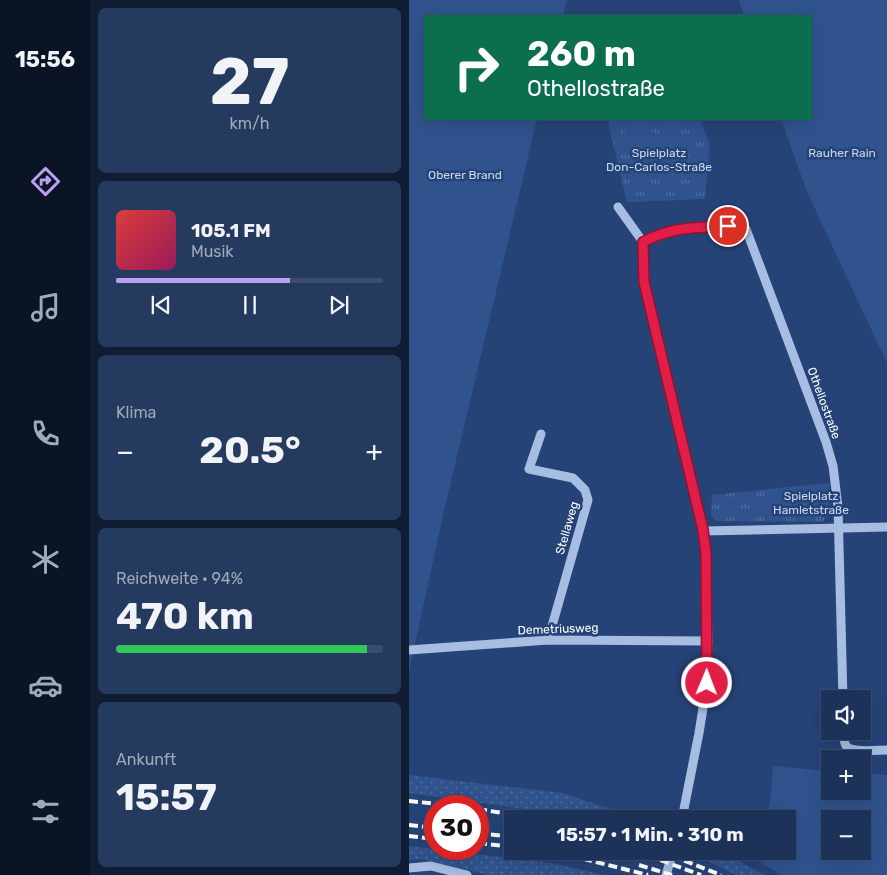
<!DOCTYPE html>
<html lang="de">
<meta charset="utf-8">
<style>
:root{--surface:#1c3259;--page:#253a5f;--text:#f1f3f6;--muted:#a0aaba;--line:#3a4d6f;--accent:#bca0f2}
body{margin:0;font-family:Rubik,sans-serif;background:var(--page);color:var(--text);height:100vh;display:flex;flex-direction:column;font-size:19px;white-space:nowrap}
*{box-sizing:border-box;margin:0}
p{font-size:16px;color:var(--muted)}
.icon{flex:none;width:28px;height:28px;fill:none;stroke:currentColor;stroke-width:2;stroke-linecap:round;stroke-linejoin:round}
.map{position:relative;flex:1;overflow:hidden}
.side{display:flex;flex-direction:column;gap:8px;padding:8px;background:#0f1c31;width:319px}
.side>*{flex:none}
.guide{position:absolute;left:15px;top:15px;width:388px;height:105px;border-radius:0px;box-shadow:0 5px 20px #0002,0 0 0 1px var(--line);background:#0b6e4f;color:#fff;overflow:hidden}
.tools{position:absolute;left:412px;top:690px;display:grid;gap:10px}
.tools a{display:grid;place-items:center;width:50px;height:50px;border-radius:0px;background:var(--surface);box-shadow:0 5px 20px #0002,0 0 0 1px var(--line);font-size:25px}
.speed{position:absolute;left:15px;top:795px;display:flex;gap:10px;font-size:25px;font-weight:700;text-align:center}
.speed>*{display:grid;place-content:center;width:65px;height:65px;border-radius:50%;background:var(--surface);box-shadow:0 5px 20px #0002,0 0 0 1px var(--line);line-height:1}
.speed .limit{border:8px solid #d22;background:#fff;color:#111}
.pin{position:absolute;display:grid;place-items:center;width:42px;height:42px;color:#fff;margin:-21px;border:2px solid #fff;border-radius:50%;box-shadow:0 1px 5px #0007}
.me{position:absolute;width:55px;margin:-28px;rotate:1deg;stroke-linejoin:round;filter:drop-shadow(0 0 4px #0008)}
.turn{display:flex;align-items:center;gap:18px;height:105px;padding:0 20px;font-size:22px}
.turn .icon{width:65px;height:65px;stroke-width:2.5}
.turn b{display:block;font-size:35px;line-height:42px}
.big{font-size:38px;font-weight:700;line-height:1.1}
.side .card{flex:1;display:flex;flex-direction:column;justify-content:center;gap:8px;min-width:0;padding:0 18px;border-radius:8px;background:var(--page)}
.side .dial{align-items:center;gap:0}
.dial b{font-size:65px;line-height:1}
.song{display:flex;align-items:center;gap:15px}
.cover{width:60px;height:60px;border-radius:8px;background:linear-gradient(135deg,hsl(0 70% 55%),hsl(330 70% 35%))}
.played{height:5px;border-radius:2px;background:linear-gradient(90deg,var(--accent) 65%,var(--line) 65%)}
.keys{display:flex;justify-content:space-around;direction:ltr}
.heat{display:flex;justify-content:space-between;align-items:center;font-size:28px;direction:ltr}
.charge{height:8px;border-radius:4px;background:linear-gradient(90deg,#34c759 94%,var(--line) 0)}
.trip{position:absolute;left:95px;top:810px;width:292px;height:50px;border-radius:0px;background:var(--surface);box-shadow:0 5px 20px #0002,0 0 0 1px var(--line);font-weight:700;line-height:50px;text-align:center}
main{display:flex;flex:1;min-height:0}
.tabs{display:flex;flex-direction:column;width:90px;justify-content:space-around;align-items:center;background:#0b1424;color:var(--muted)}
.tabs .icon{width:35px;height:35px}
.tabs .active{color:var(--accent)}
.tabs b{font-size:22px;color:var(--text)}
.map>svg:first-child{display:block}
</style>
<main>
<nav class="tabs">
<b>15:56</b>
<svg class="icon active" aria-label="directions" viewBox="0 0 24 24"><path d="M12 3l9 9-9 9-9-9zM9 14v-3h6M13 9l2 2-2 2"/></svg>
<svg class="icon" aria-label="music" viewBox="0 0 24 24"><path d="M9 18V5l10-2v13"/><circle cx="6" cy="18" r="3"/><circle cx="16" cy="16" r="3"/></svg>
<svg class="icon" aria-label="phone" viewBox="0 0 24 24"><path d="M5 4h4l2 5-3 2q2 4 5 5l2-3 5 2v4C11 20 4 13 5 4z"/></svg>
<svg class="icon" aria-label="climate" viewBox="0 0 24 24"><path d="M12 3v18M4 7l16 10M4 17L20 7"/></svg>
<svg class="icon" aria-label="car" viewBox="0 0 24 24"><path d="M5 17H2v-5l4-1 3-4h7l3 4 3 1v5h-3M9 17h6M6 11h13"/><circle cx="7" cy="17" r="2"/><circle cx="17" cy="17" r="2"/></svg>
<svg class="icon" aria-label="filters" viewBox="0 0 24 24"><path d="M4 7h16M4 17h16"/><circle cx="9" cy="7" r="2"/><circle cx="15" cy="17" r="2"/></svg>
</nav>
<section class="side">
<div class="card dial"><b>27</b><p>km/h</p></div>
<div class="card">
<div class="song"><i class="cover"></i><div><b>105.1 FM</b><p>Musik</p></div></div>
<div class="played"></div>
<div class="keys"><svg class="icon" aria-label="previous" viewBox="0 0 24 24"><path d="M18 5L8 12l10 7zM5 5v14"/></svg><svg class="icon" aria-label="pause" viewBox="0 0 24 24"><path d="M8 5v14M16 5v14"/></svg><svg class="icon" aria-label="next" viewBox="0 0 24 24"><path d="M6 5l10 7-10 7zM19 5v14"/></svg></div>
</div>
<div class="card"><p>Klima</p>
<div class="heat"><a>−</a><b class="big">20.5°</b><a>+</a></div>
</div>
<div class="card"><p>Reichweite · 94%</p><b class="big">470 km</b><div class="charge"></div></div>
<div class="card"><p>Ankunft</p><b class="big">15:57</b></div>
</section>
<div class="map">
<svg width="479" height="875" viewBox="0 0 479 875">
<defs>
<pattern id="grass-dots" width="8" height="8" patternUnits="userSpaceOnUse" patternTransform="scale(1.25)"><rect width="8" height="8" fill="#30538e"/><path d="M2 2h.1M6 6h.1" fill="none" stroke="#4f6d9f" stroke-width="1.8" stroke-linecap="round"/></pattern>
<pattern id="park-tufts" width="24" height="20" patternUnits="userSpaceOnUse" patternTransform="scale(1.25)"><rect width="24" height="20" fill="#30538e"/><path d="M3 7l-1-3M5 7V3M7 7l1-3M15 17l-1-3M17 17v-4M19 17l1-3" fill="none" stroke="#4f6d9f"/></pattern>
</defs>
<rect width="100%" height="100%" fill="#264377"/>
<g fill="url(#grass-dots)">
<polygon points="0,775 153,793 233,819 155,819 129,811 0,793"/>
<polygon points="0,846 148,864 194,875 80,875 12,859 0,860"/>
<polygon points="278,851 310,851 356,875 327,875"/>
</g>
<g fill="url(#park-tufts)">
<polygon points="200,119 291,119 301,144 296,199 218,202 200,127"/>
<polygon points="420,483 421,511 420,515 413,522 307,521 302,515 303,495"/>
</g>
<g fill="#30538e" fill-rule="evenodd">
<polygon points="0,0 158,0 154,16 16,16 16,119 128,119 35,511 0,671"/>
<polygon points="330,0 478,0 478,363 398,192 372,119 401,119 401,16 335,16"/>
<polygon points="220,121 268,143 260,160 213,138"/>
<polygon points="366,490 389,491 389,503 366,502"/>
<path d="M364 766 421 771V791H454V773L478 775V875H373L349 861 351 851H379V819H357L362 796ZM421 819H454V851H421Z"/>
</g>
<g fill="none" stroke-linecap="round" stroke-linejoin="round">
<g stroke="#a7bde2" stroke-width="9">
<polyline points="209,207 234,242 235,282 294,531 297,554 299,641 298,683 290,733 273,819"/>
<path d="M234 242C266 226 302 223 337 229L417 442 424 466 429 507 434 699"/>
<polyline points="132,434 120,469 164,478 176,490 179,500 139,640"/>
<polyline points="294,531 479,527"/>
<polyline points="0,650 139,640 299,641"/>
<path d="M435 731C435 736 434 743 438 747 445 753 469 750 479 750"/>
<polyline points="0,868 22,866 58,875"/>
<polyline points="257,875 264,851"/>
</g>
<g stroke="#fff" stroke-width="4" stroke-dasharray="9 4" stroke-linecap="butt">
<polyline points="0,801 47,806"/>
<polyline points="69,809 130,819"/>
<polyline points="0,825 26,828"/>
<polyline points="69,833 104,837"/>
<polyline points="0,836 26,839"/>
<polyline points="69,843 104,847"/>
<polyline points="136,851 163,856 239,875"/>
<polyline points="227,851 292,875"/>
<polyline points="251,851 312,875"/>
<polyline points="230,865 263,875"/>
</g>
</g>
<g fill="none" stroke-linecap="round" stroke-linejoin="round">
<defs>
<path id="route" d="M298 683 297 554 294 530 235 282 234 242C265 226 286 228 319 226"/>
</defs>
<use href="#route" stroke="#92132f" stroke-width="12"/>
<use href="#route" stroke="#e11d48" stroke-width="9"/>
</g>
<g text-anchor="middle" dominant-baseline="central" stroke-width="5" stroke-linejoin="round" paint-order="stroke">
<g font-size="12" fill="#c9d9f2" stroke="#264377">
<text x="250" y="153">Spielplatz<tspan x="250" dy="14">Don-Carlos-Straße</tspan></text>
<text x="433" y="153">Rauher Rain</text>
<text x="56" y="175">Oberer Brand</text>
<text x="402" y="496">Spielplatz<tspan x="402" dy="14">Hamletstraße</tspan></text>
</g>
<g font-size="12" fill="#fff" stroke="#264377">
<text transform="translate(415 403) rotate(70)">Othellostraße</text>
<text transform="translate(158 528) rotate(-74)">Stellaweg</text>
<text transform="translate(149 629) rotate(-2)">Demetriusweg</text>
</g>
</g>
</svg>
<div class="tools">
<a><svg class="icon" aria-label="sound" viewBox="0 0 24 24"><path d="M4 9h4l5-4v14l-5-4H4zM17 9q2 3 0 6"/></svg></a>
<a>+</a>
<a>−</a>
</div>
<div class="speed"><div class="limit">30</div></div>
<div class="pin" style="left:319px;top:226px;background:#d93025"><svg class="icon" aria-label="arrive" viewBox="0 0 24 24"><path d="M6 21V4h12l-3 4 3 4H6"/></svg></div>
<svg class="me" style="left:298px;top:683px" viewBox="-20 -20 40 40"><circle r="17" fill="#e11d48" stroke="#fff" stroke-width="3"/><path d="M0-11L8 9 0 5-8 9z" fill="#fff"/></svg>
<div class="trip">15:57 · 1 Min. · 310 m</div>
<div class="guide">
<div class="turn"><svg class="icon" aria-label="right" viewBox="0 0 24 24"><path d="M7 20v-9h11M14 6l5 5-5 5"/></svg><div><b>260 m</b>Othellostraße</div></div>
</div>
</div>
</main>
